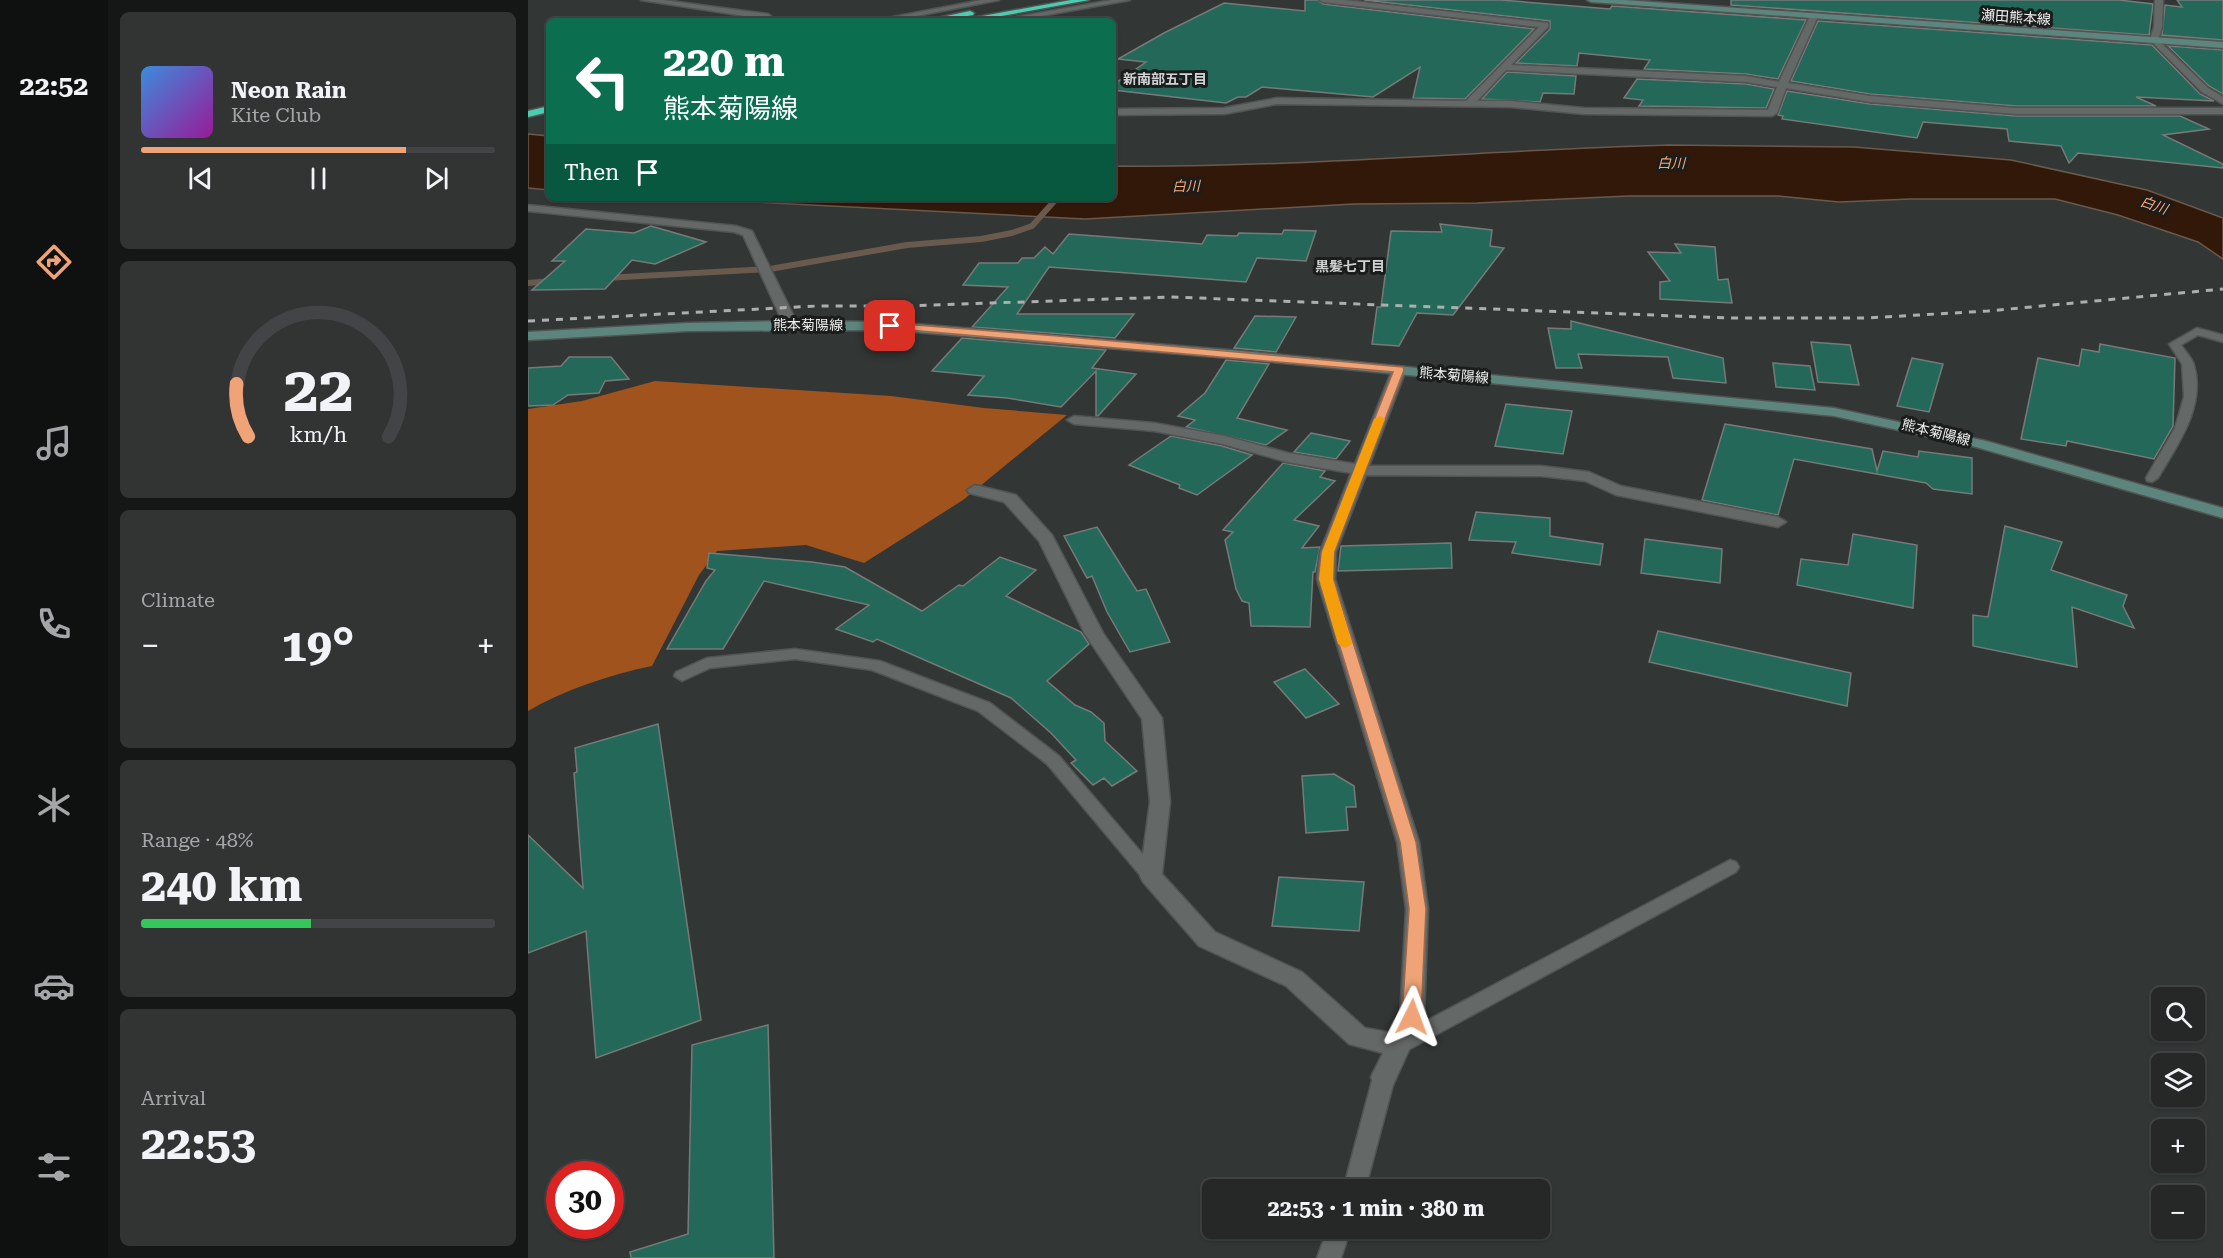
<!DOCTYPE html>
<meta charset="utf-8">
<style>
:root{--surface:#262828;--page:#323434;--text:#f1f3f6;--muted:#a4a6a8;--line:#424445;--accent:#efa376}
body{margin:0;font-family:"Roboto Serif","Noto Sans JP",serif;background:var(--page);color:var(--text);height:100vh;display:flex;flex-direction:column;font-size:22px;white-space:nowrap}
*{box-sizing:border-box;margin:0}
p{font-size:20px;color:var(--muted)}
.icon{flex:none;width:33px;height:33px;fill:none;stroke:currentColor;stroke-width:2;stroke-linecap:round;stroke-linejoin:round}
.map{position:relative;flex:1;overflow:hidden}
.sheet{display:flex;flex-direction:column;gap:12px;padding:12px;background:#151616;width:420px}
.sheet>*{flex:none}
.guide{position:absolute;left:18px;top:18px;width:570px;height:183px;border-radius:9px;box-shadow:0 2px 4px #0004,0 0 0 2px var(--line);background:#0b6e4f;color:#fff;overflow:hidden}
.buttons{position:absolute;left:1623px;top:987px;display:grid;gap:12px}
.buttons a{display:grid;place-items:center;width:54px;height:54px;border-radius:9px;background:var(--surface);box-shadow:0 2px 4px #0004,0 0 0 2px var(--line);font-size:30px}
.speed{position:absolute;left:18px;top:1161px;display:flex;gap:12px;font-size:30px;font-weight:700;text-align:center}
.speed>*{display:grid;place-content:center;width:78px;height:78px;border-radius:50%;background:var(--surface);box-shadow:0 2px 4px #0004,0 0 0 2px var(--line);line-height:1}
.speed .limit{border:9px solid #d22;background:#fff;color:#111}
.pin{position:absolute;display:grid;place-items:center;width:51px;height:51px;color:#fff;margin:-26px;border-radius:12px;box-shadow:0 3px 9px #0006}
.me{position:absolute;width:66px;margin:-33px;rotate:3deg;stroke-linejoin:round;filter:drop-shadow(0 0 4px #0008)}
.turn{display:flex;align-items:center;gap:21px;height:126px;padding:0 18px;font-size:27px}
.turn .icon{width:78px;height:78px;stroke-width:2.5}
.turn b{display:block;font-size:42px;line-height:51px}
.then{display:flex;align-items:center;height:57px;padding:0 18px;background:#0003;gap:12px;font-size:22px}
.big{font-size:45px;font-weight:700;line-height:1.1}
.sheet .tile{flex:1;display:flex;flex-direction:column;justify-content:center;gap:9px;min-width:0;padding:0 21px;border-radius:9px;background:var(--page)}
.sheet .dial{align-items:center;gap:0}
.dial svg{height:156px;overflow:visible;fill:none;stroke:var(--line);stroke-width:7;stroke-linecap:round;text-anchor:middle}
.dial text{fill:var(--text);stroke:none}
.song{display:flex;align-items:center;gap:18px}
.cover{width:72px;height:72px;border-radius:9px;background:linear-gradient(135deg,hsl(210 70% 55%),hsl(300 70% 35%))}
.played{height:6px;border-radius:3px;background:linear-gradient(90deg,var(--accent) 75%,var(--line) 75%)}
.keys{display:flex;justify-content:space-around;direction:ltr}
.heat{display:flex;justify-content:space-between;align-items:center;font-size:33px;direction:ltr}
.charge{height:9px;border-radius:4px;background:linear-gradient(90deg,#34c759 48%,var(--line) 0)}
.trip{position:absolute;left:674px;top:1179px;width:348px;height:60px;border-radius:9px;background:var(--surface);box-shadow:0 2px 4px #0004,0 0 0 2px var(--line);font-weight:700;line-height:60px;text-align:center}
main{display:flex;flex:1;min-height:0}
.dock{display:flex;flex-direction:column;width:108px;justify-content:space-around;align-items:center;background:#0f1010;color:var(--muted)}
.dock .icon{width:42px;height:42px}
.dock .active{color:var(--accent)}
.dock b{font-size:27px;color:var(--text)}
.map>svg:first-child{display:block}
</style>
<main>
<nav class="dock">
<b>22:52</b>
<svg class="icon active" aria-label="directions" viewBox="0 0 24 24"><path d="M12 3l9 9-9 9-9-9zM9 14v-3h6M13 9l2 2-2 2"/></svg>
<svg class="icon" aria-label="music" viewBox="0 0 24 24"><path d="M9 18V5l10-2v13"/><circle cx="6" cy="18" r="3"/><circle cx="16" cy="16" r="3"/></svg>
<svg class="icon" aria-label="phone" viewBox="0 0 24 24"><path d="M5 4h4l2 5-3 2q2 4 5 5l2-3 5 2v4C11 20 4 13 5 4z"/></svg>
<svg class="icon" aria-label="climate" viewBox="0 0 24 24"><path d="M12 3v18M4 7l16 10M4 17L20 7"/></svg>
<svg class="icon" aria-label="car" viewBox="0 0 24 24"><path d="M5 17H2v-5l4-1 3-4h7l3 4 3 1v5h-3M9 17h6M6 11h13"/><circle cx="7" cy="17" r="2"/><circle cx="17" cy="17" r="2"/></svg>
<svg class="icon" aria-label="filters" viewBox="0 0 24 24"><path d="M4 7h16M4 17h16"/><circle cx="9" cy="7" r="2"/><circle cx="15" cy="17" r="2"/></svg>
</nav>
<section class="sheet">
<div class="tile">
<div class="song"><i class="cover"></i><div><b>Neon Rain</b><p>Kite Club</p></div></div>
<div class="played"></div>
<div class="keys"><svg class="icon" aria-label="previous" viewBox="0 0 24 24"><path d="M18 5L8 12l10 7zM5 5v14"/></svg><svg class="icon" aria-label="pause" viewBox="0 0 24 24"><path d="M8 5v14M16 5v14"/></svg><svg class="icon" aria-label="next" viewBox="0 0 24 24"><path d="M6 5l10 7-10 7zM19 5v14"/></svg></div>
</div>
<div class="tile dial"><svg viewBox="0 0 100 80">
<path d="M14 69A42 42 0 1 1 86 69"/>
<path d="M14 69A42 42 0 0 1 8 42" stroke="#efa376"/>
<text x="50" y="56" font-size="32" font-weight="700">22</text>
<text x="50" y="72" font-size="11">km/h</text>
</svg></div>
<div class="tile"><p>Climate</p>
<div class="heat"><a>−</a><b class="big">19°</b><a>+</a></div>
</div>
<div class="tile"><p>Range · 48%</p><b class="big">240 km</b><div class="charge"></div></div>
<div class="tile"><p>Arrival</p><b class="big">22:53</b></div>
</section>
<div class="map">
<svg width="1695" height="1258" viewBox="0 0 1695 1258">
<rect width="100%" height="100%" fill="#323635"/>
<path fill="#a0531d" d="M127 381 363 396 456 408 539 415 435 500 336 563 278 545 189 551 171 575 124 666C81 675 38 689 0 711V409L54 401Z"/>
<g fill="#321808" stroke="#6a594d" stroke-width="1.5">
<polygon points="0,134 21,136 21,190 0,188"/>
<path d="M1141 145 1326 147 1483 160 1619 190 1695 218V259L1670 242 1590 215 1527 199H1383L1311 202 1250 196H1101L949 203 826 204 557 219 146 198H585V166C771 168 956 150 1141 145Z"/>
</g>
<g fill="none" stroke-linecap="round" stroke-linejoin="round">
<polyline stroke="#6a594d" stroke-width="4.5" points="1495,26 1695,40"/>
<g stroke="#6a594d" stroke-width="6">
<polyline points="77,278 242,269 379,245 453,239 484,233 504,226 529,198"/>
<polyline points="0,283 25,281"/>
</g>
</g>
<g fill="#236859" stroke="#767a79" stroke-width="1.5">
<polygon points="777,0 789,0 795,4 1006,29 937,99 885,98 892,67 845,97 734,87 718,97 710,97 698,103 585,90 585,85 618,62 590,59 636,33 696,3 777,11"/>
<polygon points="836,0 973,0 1082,9 1084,6 1278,20 1250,79 1218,74 1116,69 1122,60 1051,53 1049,66 988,63 1022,29 1022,21"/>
<polygon points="1203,0 1591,0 1625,4 1621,35 1203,5"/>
<polygon points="1649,0 1695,0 1695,40 1634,35 1637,5 1654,7"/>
<polygon points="1290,21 1624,45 1672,94 1686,101 1608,97 1628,106 1488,106 1342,94 1263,81"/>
<polygon points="1640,46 1695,50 1695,94 1681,86"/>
<polygon points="979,72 1048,76 1046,94 1015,93 1012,102 954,99"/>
<polygon points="1109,79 1218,84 1246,89 1238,108 1111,106 1115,100 1096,98"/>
<polygon points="1259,91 1342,104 1488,116 1652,116 1681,129 1635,135 1695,164 1695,168 1550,153 1541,163 1533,146 1481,141 1479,129 1395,122 1389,138 1254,119 1255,116 1250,115"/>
<polygon points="912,224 964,230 962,246 976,248 925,315 889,313 871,346 844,344 849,307 853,307 863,231 914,232"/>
<polygon points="123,226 178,242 127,264 104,260 77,289 4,290 37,261 24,261 58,229 106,233"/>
<polygon points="756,230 788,231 778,261 729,258 718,282 521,267 489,314 606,314 587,338 444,327 480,287 435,285 451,263 490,263 494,258 506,258 517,247 525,254 541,234 674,244 679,235 709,236 711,233 754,234"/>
<polygon points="1147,244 1187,247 1190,280 1200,279 1204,303 1132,299 1132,282 1142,281 1120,252 1153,253"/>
<polygon points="727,316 768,317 748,352 706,348"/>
<polygon points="1043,321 1195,358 1198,383 1145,378 1140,357 1050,354 1054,368 1028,368 1020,328 1043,329"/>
<polygon points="434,338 578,350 564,368 608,374 570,416 568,416 568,371 533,407 479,398 440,395 456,376 404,371"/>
<polygon points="1283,342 1322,345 1331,385 1290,382"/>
<polygon points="1572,344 1647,358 1645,426 1626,459 1539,441 1538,446 1493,439 1510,358 1551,366 1554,349 1571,352"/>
<polygon points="41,357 83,357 101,379 77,381 71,393 40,395 25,405 0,406 0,368 33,366"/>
<polygon points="1384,358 1415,364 1401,412 1369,406"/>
<polygon points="698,360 741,364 709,418 759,430 738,445 658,427 667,420 650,416 677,393"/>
<polygon points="1245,363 1282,366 1287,390 1248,387"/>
<polygon points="978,404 1044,411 1035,454 967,446"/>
<polygon points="1197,424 1344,449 1349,471 1355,451 1390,457 1391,451 1444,458 1444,494 1405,489 1398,483 1266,459 1250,515 1174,500"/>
<polygon points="783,433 822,441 808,459 766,452"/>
<polygon points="643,436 694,446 724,455 669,495 651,488 652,485 601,465"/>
<polygon points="755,463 797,471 792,477 807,481 766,520 791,526 774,548 792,547 787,572 785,572 782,627 723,626 721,603 714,601 708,589 697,540 705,532 695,530"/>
<polygon points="948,512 1022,518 1022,536 1075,544 1072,565 984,553 988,542 941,540"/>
<polygon points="1477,526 1534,542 1523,570 1599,595 1595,606 1606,628 1544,607 1549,667 1445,646 1445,615 1460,617"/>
<polygon points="569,527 609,591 618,589 642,642 602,652 579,612 564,576 559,578 536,536"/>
<polygon points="1325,534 1389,545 1385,608 1269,585 1273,559 1320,565"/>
<polygon points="1117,539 1194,549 1192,583 1113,573"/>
<polygon points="923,543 924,568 810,571 813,546"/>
<polygon points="181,553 284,562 317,567 394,611 431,585 435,586 472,557 508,570 478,596 553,632 561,644 519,681 547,705 563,712 576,723 577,741 609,771 584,786 576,778 565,785 543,763 548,760 523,733 483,698 349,639 345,642 308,629 341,605 236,581 195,649 139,649 178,581 187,570 179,568"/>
<polygon points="1130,631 1323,673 1319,706 1121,662"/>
<polygon points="777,669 811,704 778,718 746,682"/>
<polygon points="130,724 173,1020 68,1058 58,931 0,953 0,835 55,888 46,773 49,772 47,748"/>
<polygon points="806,774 826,786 828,807 818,807 820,830 778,833 774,776"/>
<polygon points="751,877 836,882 831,931 744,926"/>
<polygon points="240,1025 246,1258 103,1258 102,1252 160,1234 164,1045"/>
</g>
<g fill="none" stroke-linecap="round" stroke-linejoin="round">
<defs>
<g id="lane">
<path d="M1669 328 1695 335V342L1670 335 1653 345C1657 351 1664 358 1666 365 1678 406 1650 444 1630 478L1624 482 1619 481 1618 478 1647 428 1656 397 1654 364 1641 344Z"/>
<polygon points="267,649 352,661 462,703 531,756 629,871 632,876 629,881 623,883 617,881 519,764 450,711 344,670 267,659 182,668 154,681 146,676 148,672 179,658"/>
<polygon points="1202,860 1208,862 1211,867 1208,872 878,1051 871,1054 864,1051 861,1045 864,1039"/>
<polygon points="856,1068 863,1070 867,1077 837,1190 815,1190 845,1077 849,1070"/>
<polygon points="800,1228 823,1228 813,1258 789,1258"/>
</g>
<g id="street">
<polygon points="113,0 135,0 240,14 249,21"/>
<polygon points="454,0 471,0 362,21 344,21"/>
<polygon points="584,0 602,0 485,21 466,21"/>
<path d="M791 0H816L1020 23V27L983 65 1218 76 1251 82 1282 16 1286 14 1290 16 1260 83 1342 96 1488 108H1695V114H1488L1342 102 1258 88 1249 113 1244 116 1056 114 983 107 749 104 696 114 585 115V109L696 108 749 98 938 101 1011 27 795 2ZM978 70 1218 82 1249 87 1240 110 1056 108 983 101H949Z"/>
<polygon points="1627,0 1635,0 1634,27 1630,40 1680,88 1695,97 1695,104 1674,92 1622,40 1626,27"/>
<polygon points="0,205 208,226 224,231 270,325 263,329 256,325 215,235 206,232 0,211"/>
<polygon points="871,366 878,370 841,466 1013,466 1061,472 1093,486 1250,517 1258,522 1250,527 1088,495 1057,481 1013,476 838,475 808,552 807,579 891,842 900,909 896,1017 865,1085 856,1088 847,1085 843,1077 855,1053 821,1044 758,986 671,946 615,882 612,876 622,802 614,719 557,634 511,541 476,502 441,493 439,490 447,485 488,495 524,535 575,633 634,718 642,802 634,874 687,932 774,972 837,1028 864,1033 872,1017 878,909 869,842 789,579 792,552 823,473 759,462 695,444 626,431 546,424 539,420 546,416 626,423 697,436 760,453 827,464 864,370"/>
</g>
<g id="secondary">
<polygon points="1059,0 1096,0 1695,42 1695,48 1063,2"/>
<polygon points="263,321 362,322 713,351 1306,408 1458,441 1695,508 1695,518 1448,447 1306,416 713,359 362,330 160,331 0,340 0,332 160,323"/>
</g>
<g id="highway">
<polygon points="543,0 561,0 446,21 427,21"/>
<polygon points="442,11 446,13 445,15 412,21 395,21"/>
<polygon points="21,106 21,112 0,117 0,111"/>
</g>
</defs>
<use href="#lane" stroke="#515453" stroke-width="3"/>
<use href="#street" stroke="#515453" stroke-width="3"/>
<use href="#secondary" stroke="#515453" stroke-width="3"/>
<use href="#highway" stroke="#515453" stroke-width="3"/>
<use href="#lane" fill="#646867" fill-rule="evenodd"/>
<use href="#street" fill="#646867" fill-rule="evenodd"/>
<use href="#secondary" fill="#5c867d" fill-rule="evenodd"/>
<use href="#highway" fill="#4acdb1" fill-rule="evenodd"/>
<polyline stroke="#acafae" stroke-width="3" stroke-dasharray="7 7" stroke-linecap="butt" points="0,321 289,306 375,306 642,297 1203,318 1339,318 1460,311 1695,289"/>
</g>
<polygon fill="#efa376" stroke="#9b6a4d" stroke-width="1.5" points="362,323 530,336 875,367 876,370 806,552 805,579 888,842 898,909 893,1017 890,1023 884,1025 877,1023 874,1017 881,909 872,842 791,579 794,552 865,372 358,328 358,324"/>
<polygon fill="#f59e0b" points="852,416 857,419 806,552 805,579 824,644 817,648 810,644 791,579 794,552 846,419"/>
<g text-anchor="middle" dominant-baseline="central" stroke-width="6" stroke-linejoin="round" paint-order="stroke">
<g font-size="14" fill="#eef0ef" stroke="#1b1d1c">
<text transform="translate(1488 17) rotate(4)">瀬田熊本線</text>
<text x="280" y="325">熊本菊陽線</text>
<text transform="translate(926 375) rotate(5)">熊本菊陽線</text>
<text transform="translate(1408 432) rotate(14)">熊本菊陽線</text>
</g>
<g font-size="14" font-weight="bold" fill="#cfd3d2" stroke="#1b1d1c">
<text x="637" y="79">新南部五丁目</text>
<text x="822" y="266">黒髪七丁目</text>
</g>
<g font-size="14" font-style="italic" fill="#fca774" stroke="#1b1d1c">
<text transform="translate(1143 163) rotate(1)">白川</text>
<text transform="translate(658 186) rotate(-1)">白川</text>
<text transform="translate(1626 205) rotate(19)">白川</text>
</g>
</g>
</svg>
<div class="buttons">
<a><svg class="icon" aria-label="search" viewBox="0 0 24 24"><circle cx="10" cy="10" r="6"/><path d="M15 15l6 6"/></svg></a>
<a><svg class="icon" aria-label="layers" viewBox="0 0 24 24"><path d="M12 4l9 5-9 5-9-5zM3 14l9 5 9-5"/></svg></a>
<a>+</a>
<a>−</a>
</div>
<div class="speed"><div class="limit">30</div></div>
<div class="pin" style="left:362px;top:326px;background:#d93025"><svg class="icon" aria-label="arrive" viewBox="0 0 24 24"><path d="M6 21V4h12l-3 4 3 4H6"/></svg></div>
<svg class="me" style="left:884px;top:1017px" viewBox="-20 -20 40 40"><path d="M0-17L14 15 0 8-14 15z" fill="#efa376" stroke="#fff" stroke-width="4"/></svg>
<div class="trip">22:53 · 1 min · 380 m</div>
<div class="guide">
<div class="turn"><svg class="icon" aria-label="left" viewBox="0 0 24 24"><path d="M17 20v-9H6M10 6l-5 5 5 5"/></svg><div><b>220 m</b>熊本菊陽線</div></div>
<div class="then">Then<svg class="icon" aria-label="arrive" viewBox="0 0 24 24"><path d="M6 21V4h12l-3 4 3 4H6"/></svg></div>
</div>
</div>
</main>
